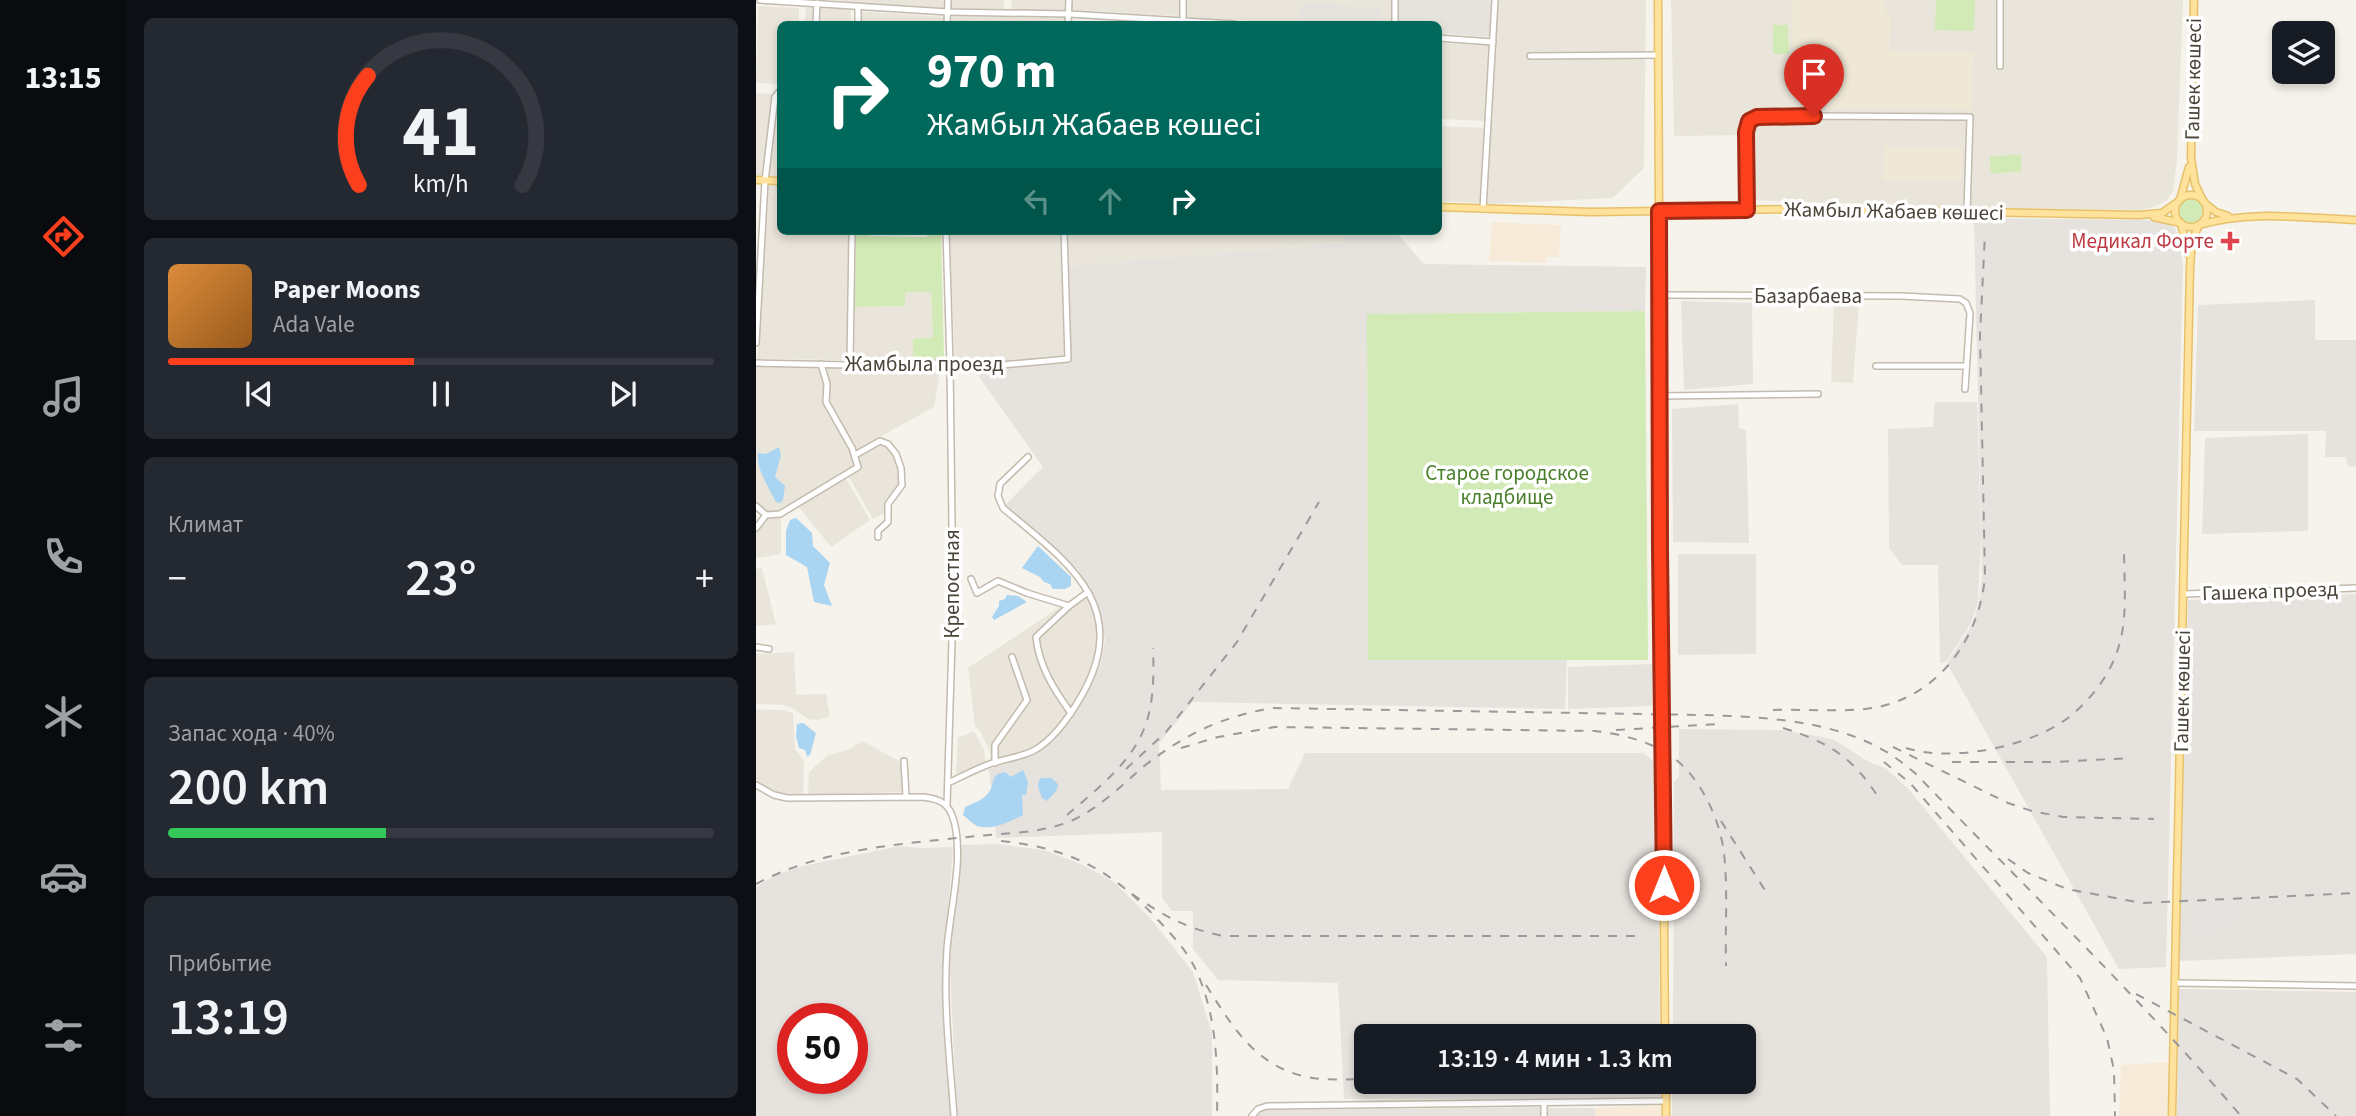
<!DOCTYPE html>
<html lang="ru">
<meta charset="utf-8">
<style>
:root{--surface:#171b24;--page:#242831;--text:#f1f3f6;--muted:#9ea1a6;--line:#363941;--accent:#fc3f1d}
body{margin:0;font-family:"Source Sans 3",sans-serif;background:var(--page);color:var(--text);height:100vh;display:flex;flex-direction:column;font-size:26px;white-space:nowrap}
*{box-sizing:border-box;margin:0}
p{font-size:23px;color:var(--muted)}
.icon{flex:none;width:38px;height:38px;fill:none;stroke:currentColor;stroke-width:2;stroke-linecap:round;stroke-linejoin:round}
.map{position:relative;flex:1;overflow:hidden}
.details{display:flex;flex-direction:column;gap:18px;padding:18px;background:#0d0f14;width:630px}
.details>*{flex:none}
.banner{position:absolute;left:21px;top:21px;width:665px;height:214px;border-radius:10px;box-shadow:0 4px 10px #0003;background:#00695c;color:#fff;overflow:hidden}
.tools{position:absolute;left:1516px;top:21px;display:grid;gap:14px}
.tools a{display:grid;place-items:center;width:63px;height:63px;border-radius:10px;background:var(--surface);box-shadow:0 4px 10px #0003;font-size:35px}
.speed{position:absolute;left:21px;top:1003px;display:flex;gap:14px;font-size:35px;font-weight:700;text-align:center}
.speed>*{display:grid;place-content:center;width:91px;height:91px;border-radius:50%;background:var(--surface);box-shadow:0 4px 10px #0003;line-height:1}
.speed .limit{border:10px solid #d22;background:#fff;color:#111}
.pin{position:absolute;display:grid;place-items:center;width:60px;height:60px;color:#fff;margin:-72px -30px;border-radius:50% 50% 50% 0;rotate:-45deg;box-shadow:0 0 7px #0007}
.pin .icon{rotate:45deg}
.me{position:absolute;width:77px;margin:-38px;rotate:0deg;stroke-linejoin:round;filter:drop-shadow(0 0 5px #0008)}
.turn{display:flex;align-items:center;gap:24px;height:147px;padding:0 35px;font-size:32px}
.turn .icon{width:91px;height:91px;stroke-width:2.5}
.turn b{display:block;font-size:49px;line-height:60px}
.lanes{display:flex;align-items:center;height:66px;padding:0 35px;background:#0003;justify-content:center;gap:35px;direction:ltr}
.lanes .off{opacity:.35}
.big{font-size:52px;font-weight:600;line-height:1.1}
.details .tile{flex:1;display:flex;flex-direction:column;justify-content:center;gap:10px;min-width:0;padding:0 24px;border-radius:10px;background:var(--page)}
.details .dial{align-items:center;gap:0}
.dial svg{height:182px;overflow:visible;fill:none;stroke:var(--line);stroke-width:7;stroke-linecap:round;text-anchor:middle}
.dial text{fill:var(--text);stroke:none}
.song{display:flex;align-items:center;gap:21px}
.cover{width:84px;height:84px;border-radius:10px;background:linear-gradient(135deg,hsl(30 70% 55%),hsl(30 70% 35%))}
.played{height:7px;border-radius:4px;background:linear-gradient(90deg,var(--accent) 45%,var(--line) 45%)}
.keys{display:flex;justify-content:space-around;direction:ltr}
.heat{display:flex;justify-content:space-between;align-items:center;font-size:38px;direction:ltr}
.charge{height:10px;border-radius:5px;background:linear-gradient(90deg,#34c759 40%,var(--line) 0)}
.trip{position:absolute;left:598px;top:1024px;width:402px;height:70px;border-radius:10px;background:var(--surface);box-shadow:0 4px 10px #0003;font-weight:600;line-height:70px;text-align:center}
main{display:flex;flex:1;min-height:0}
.tab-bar{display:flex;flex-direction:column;width:126px;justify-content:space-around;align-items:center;background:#090b0e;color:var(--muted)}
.tab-bar .icon{width:49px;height:49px}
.tab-bar .selected{color:var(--accent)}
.tab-bar b{font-size:32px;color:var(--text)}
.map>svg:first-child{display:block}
</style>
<main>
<nav class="tab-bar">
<b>13:15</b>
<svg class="icon selected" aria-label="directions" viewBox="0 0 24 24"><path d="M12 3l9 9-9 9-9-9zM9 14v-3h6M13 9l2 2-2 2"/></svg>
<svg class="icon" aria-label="music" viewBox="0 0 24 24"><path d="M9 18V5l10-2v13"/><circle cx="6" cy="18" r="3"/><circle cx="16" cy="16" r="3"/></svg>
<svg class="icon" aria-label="phone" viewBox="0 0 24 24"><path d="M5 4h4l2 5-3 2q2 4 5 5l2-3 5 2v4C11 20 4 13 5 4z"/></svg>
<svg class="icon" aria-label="climate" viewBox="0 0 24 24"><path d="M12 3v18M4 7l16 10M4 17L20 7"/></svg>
<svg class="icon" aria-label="car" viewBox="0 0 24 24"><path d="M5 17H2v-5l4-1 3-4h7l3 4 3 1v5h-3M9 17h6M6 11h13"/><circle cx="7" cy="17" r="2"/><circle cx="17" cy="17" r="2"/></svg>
<svg class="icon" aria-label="filters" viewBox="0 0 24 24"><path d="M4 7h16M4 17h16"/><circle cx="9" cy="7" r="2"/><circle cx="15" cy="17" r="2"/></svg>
</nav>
<section class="details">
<div class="tile dial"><svg viewBox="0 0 100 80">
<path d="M14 69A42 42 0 1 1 86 69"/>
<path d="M14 69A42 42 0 0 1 18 21" stroke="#fc3f1d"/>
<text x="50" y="56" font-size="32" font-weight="700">41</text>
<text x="50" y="72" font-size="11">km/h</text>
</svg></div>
<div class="tile">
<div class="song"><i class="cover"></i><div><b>Paper Moons</b><p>Ada Vale</p></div></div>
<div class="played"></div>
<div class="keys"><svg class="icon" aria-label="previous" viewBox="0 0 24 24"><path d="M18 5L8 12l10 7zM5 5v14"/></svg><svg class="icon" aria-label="pause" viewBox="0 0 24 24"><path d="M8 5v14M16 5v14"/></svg><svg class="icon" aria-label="next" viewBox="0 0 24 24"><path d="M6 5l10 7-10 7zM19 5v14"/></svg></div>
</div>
<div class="tile"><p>Климат</p>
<div class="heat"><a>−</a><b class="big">23°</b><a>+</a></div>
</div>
<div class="tile"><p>Запас хода · 40%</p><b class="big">200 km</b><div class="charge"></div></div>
<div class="tile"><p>Прибытие</p><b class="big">13:19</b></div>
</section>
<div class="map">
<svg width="1600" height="1116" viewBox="0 0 1600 1116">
<rect width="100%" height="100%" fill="#f6f3ec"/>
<g fill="#eae5da">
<polygon points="76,0 188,0 188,9"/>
<polygon points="196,0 248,0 248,9 195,8"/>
<polygon points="256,0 310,0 310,10 255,10"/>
<polygon points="316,0 424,0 423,16 315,10"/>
<polygon points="431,0 635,0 636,24 624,24 623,7 544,21 585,24 539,24 430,17"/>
<polygon points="742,0 890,0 888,168 857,198 731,204"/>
<polygon points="915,0 1427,0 1421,161 1417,191 1410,201 1398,207 1382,210 1215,208 996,200 994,135 918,136"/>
<polygon points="2,6 43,8 43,24 24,24 24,84 0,83"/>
<polygon points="50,7 95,10 95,24 49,24"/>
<polygon points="102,11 188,17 187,24 102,24"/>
<polygon points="196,16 309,18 308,24 196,24"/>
<polygon points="683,43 733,45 729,121 683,119"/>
<polygon points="0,93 17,94 7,176 0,175"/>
<polygon points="24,96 24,176 12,176 22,99"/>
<polygon points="683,126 728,128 724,203 683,201"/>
<polygon points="12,184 24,185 24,231 92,231 91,360 1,359"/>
<polygon points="193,231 304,231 308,356 215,365 199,361"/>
<polygon points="312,231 588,231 588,243 313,266"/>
<polygon points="149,292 175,292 177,337 157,339 157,360 98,361 99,307 148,306"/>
<polygon points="1078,301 1103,302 1097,383 1075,382"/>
<polygon points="185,365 178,407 100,450 72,401 74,384 70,367"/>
<polygon points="0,367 65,368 68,377 68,403 95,451 99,466 24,512 11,513 0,503"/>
<polygon points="125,444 132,446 143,469 143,483 130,512 117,519 92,475 104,468 101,456"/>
<polygon points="89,477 114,520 75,547 42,506"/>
<polygon points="25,516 25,554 2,558 0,556 0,531 11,517"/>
<polygon points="6,568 20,624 0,626 0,569"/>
<polygon points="328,591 336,609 343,638 342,653 330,684 311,715 290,739 276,748 235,762 233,749 224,731 219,726 212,668"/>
<polygon points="38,652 40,695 70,694 74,717 61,720 52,719 36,708 28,705 0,704 0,654"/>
<polygon points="0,709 27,710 37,713 39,749 48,761 47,795 24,794 13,790 0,780"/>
<polygon points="218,731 228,750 230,763 200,776 202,738"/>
<polygon points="106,741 145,762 147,792 52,795 53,772 72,755 92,750"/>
</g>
<g fill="#f7ead8">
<polygon points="736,222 805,225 803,257 790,257 790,263 733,261"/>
<polygon points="1413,1062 1412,1116 1363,1116 1365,1065"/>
<polygon points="906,1105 906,1116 839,1116 839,1108"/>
</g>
<g fill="#e6e2dd" fill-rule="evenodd">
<polygon points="641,0 736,0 734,37 683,33 682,24 641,24"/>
<polygon points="545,4 624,7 624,24 585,24 544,21"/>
<polygon points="1218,218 1398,220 1417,226 1423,235 1427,266 1410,967 1363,969 1191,663 1217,623 1223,602 1226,577"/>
<polygon points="588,231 639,231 668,264 890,267 889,311 611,314 613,660 811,660 809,709 437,702 403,743 405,790 532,789 549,753 887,753 901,763 904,1036 611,1036 611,1082 905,1082 906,1097 851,1100 588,1099 582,983 462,980 437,949 437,911 416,911 406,898 406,832 240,838 233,769 278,754 293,744 326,703 345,662 349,640 342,608 323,571 287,536 249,505 287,467 219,371 235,367 315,362 313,266 587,243"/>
<polygon points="1559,300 1559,340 1600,340 1600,467 1592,466 1590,457 1569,457 1570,431 1438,431 1442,305"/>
<polygon points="925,301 996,303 997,384 928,390"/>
<polygon points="1179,402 1221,402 1225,539 1222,602 1215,623 1190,662 1184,663 1182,565 1146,565 1133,548 1132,429 1177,427"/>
<polygon points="982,404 983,428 990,430 993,543 917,542 916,409"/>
<polygon points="1552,434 1552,531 1446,534 1449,438"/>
<polygon points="922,554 1000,554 1000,654 922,655"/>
<polygon points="1600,594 1600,954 1423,961 1432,600"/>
<polygon points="897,664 896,706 812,709 812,667"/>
<polygon points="923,729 1026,730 1077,739 1111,761 1131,769 1153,790 1291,957 1294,1116 916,1116 916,1082 989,1082 989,1036 917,1036 918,782 923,777"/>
<polygon points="240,844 288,850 325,864 358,882 395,919 437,972 456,1033 456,1116 201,1116 193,949 205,845"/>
<path d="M144 846 164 848 197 847 187 974 195 1116H0V887L21 874 47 866ZM37 1018H96V1078H37Z"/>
<polygon points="1423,989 1600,992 1600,1116 1421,1116"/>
<polygon points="786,1107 786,1116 500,1116 507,1110"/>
<rect x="791" y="1108" width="48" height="8"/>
</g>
<g fill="#efe8d6">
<polygon points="1037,0 1129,0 1129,12 1135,12 1133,50 1218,52 1215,110 1070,109 1071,56 1037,56"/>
<polygon points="1128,147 1206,148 1205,181 1127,180"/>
</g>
<g fill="#d2eab5">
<polygon points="1180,0 1219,0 1218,31 1179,30"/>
<polygon points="1017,25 1032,25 1033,54 1017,54"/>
<polygon points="1265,155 1265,172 1235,173 1234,156"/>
<circle cx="1435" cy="211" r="12"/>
<polygon points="100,231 113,231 113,236 171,237 172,231 185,231 188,359 157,360 157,339 177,337 175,292 149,292 149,306 99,307"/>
<polygon points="889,311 892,660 612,660 611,314"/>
</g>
<g fill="#e5e3e0">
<polygon points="1441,902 1458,902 1458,920 1454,920 1454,931 1441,931"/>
<polygon points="1480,903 1481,920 1461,921 1461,904"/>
</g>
<g fill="#a9d4f2">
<path d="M23 447 25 455 19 477 29 486 27 500 24 503 20 502C13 488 0 469 2 453L10 454Z"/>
<polygon points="40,518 56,533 57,546 74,563 68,585 76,606 58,602 51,567 30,555 30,531 34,520"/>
<polygon points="282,546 315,577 315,586 309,589 297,589 294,584 288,582 284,577 266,568"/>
<polygon points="251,595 262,596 271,602 238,620 236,617 243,606 243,601 249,599"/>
<polygon points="47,723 60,733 54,755 51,756 49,750 43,748 40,736 41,724"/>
<path d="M267 770 272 782 270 795H266L267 815C255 821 236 831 221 826 217 824 211 818 207 815L209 807C218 803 228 800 233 792 240 782 233 775 249 772L255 777Z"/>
<path d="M285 778H295L302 784 301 790 291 801 286 798C284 791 279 784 285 778Z"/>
</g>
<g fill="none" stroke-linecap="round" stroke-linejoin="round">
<defs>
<g id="minor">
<polyline points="4,0 192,12 313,14 478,24"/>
<polyline points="427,21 427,0"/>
<polyline points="60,24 61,3"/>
<polyline points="102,24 102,6"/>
<polyline points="191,24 192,0"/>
<polyline points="312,24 313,0"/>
<polyline points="639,24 639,0"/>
<polyline points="682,38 737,42"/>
<polyline points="774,56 902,55"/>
<polyline points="1244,66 1244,0"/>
<polyline points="727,209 739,0"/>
<polyline points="991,210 990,132 992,122 995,119 1058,116 1214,117 1211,212"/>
<polyline points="190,231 194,363 197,608 191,805"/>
<polyline points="904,295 1145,296 1204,299 1210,303 1214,313 1209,389"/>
<polyline points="0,343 9,181 19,97 24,91"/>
<polyline points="0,363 94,365 194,363 212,368 312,359 308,231"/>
<polyline points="94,365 96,231"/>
<polyline points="1120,366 1210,366"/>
<polyline points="903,396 1062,394"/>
<polyline points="99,455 124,441 132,444 140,454 145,468 146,485 132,504 132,522 122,531 122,537"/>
<polyline points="0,506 10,515 24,514 102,467 96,448 70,402 71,384 65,364"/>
<polyline points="0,528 10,515"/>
<polyline points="215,579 221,593 242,581 271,593 313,606"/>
<polyline points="1428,594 1600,588"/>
<polyline points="0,647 13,649"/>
<path d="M315 713C298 690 283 666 280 637L313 606 332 592"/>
<polyline points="148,761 150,796"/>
<polyline points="239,763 239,745 271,700 256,657"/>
<path d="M192 783C205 777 218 770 231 765 246 759 262 758 277 751 298 740 314 716 326 695 377 605 310 561 247 508L242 496 244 484 272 457"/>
<path d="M0 785 18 795 31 798 167 797C184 799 193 803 198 821 208 858 194 910 191 949 187 1004 194 1061 198 1116"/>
<polyline points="1420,983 1600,986"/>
<polyline points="788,1104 788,1116"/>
<polyline points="496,1116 502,1109 511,1106 910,1101"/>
</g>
<g id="major">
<path d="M902 0C902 345 906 691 909 1036"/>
<polyline points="1438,0 1435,158 1439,184 1447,201"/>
<polyline points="0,180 24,181"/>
<circle cx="1435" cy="211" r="16"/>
<polyline points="1424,200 1433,167"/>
<polyline points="1451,205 1460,212 1472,216"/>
<polyline points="682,207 835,212 1049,209 1383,215 1406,213 1422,202"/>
<polyline points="1398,217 1425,223"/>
<polyline points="1425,224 1432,254"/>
<polyline points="910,1082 910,1116"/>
<path d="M1416 1116 1434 267 1436 240 1443 225C1493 210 1549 218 1600 220"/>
</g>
</defs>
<use href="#minor" stroke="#c2bbae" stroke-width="8"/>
<use href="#major" stroke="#e6c16a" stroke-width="9"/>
<use href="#minor" stroke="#fff" stroke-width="5"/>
<use href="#major" stroke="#ffe39c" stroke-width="6"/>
<g stroke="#9a9a9a" stroke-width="2" stroke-dasharray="9 9" stroke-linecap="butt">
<path d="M1017 710C1048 709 1079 712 1109 709 1178 702 1223 642 1229 577L1224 335 1229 234"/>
<path d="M1027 728C1073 742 1098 758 1124 800"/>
<polyline points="860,730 961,724"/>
<polyline points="1137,747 1252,803 1276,811 1307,817 1398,819"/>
<path d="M425 748 462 737 519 727 839 731C864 734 894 741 915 756 944 776 964 819 968 853 972 890 969 929 970 966"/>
<path d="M1150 748C1197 763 1281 746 1318 713 1335 698 1351 678 1359 657 1373 624 1368 585 1368 550"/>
<polyline points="1128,762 1154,783 1324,978 1351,1038 1358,1070 1359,1116"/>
<polyline points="1196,762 1301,762 1374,758"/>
<polyline points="370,769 410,732 481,642 563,502"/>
<path d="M311 815C339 791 374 764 388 729 398 705 398 674 397 648"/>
<polyline points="965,821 1012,895"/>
<path d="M245 841C314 848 356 870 403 921 416 935 431 951 439 968 461 1014 462 1066 461 1116"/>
<polyline points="1252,859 1272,873 1311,889 1386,903 1600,893"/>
<path d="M0 884C67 848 147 844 221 836 252 833 286 833 315 821 342 809 365 786 387 767 429 734 463 718 515 708L947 715C1010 717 1079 720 1134 754 1143 760 1152 767 1160 774 1269 887 1383 997 1485 1116"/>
<path d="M376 894C408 916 429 928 467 936H887"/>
<path d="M450 985C476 1026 499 1066 551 1077 570 1081 592 1079 611 1079"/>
<polyline points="1380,994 1541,1079 1580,1116"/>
</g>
</g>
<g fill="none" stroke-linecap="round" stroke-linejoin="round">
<defs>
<polyline id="route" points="908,885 904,550 903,211 991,210 990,132 993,121 1001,117 1058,116"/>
</defs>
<use href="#route" stroke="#a42913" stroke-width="18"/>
<use href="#route" stroke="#fc3f1d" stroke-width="12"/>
</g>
<path fill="#e0444e" stroke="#fff" stroke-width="2.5" d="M1470.5 230.5h7v7h7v7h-7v7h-7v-7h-7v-7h7z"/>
<g text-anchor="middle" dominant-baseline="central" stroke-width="7" stroke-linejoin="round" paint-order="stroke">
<g font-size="21" fill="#4b4439" stroke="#fff">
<text transform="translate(1437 79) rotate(-89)">Гашек көшесі</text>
<text transform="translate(1138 211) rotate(1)">Жамбыл Жабаев көшесі</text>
<text x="1052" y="296">Базарбаева</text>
<text x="168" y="364">Жамбыла проезд</text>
<text transform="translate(196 584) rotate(-90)">Крепостная</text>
<text transform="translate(1514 591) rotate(-2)">Гашека проезд</text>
<text transform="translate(1426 691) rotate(-89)">Гашек көшесі</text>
</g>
<g font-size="21" fill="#be3a42" stroke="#fff" text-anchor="end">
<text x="1458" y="241">Медикал Форте</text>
</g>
<g font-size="21" fill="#4a7f2a" stroke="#fff">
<text x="751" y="473">Старое городское<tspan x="751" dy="24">кладбище</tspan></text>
</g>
</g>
</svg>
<div class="tools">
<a><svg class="icon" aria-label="layers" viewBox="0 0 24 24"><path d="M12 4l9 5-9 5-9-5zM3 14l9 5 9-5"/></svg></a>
</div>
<div class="speed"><div class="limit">50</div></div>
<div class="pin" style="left:1058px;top:116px;background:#d93025"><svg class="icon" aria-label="arrive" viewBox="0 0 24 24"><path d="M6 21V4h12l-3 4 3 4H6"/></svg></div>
<svg class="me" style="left:908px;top:885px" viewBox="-20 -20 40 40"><circle r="17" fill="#fc3f1d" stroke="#fff" stroke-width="3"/><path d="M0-11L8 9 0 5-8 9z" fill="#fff"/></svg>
<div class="trip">13:19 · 4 мин · 1.3 km</div>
<div class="banner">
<div class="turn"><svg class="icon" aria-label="right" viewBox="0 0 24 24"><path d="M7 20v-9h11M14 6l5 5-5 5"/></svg><div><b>970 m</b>Жамбыл Жабаев көшесі</div></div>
<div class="lanes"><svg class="icon off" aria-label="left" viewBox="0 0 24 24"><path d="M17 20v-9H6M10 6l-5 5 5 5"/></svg><svg class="icon off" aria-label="ahead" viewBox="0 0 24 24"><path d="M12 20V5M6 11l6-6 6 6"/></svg><svg class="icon" aria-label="right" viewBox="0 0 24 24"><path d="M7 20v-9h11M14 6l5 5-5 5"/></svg></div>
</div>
</div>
</main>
